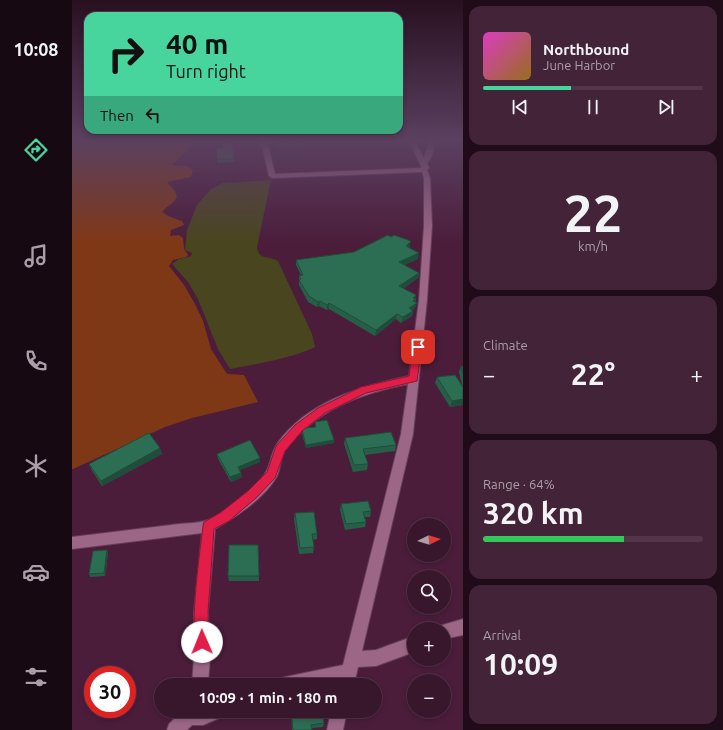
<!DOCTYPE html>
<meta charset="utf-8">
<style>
:root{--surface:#38162c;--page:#432338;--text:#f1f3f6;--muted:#ab9fa9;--line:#523548;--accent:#48d49d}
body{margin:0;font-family:Ubuntu,sans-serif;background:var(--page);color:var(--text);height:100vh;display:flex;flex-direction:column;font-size:15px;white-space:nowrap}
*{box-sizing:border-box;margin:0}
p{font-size:13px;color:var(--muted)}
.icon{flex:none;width:22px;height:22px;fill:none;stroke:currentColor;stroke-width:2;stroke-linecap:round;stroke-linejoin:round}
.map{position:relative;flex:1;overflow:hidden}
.side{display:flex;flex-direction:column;gap:6px;padding:6px;background:#1f0c18;width:260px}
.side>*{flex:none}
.top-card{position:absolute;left:12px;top:12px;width:319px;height:122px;border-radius:12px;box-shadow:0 2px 6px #0003,0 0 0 1px var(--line);background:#48d49d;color:#111;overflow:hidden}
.needle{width:26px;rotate:85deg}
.fabs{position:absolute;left:335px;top:518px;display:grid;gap:8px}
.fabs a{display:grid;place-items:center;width:44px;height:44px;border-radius:50%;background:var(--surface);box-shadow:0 2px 6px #0003,0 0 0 1px var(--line);font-size:20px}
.speed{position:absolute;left:12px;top:666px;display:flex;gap:8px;font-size:20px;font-weight:700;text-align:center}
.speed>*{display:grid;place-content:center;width:52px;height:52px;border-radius:50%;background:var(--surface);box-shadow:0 2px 6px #0003,0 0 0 1px var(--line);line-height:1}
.speed .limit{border:6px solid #d22;background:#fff;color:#111}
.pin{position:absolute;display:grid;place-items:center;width:34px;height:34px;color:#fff;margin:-17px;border-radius:8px;box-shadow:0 2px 6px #0006}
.me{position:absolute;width:44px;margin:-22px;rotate:359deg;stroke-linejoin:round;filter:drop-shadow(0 0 3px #0008)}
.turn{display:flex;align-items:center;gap:14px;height:84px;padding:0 16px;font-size:18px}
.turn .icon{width:52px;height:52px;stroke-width:2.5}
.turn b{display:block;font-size:28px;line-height:34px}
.then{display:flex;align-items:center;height:38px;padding:0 16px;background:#0003;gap:8px;font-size:15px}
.big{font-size:30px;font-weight:600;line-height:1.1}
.side .widget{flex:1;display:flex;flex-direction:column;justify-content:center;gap:6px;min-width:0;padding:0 14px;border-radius:12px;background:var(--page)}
.side .dial{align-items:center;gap:0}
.dial b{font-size:52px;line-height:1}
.song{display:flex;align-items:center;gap:12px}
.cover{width:48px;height:48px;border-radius:6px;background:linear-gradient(135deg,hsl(310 70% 55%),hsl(40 70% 35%))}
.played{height:4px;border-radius:2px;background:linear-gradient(90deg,var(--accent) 40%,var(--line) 40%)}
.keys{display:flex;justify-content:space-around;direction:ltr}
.heat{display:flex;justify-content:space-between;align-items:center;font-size:22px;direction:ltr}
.charge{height:6px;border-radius:3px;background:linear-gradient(90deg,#34c759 64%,var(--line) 0)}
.trip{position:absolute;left:82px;top:678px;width:228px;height:40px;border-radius:20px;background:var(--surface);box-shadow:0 2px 6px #0003,0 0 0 1px var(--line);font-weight:600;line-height:40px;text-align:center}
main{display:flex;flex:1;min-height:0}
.tabs{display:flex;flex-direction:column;width:72px;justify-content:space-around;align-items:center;background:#160912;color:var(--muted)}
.tabs .icon{width:28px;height:28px}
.tabs .on{color:var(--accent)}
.tabs b{font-size:18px;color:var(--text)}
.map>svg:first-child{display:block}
</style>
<main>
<nav class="tabs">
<b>10:08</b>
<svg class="icon on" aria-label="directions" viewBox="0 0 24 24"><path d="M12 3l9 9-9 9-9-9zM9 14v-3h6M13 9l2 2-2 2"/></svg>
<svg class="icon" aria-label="music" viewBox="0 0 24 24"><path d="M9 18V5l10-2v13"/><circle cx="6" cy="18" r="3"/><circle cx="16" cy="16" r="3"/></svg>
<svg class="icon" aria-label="phone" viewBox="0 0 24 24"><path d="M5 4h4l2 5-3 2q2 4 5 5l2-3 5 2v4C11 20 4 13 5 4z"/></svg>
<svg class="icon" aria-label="climate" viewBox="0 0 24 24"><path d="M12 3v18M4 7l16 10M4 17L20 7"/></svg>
<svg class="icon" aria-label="car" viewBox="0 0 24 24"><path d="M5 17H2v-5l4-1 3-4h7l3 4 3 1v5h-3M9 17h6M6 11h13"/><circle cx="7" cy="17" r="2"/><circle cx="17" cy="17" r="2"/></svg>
<svg class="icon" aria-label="filters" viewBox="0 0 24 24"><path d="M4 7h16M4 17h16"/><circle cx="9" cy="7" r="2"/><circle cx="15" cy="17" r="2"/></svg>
</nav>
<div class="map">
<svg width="391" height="730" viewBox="0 0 391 730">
<rect width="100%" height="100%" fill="#4b1d3b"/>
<path fill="#7f3816" d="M0 141H121L120 146 100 165 115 166 121 170 119 177 95 182 103 191 105 197C101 204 95 206 90 212L96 216 110 221 112 225 99 230 98 236 107 235 111 238 112 249 116 255 114 257 101 260 97 266 112 285 123 304 131 321 139 349 155 374 172 375 186 402 120 418 93 427 1 469H0Z"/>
<path fill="#49451f" d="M199 180 185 247C187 261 196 255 206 261L240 334 243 347C225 357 180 365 158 369L146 349 126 299 116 282 100 264 107 259 119 256 120 253 113 250 115 230 125 205 139 189 151 183Z"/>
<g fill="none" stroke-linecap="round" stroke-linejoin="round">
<defs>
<g id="minor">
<path d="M189 141H195L203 174 350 168 337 141H343L352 158 357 141H363L360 156 355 163 357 168 355 170 358 178 360 226 355 300 341 434 290 651 304 650 342 636V652L304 666 286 667 282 685H266L267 682 252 685H205L207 679 213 677 271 665 329 434 336 384C290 393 243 410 214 449 208 457 209 469 204 478 190 500 165 516 143 529L136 612 138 657 136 685H120L122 657V612L130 533 0 549V537C33 533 66 529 99 525 110 523 125 524 136 520 151 514 186 486 194 472 199 463 199 453 205 444 234 402 289 386 337 376L347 300 352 226V178L350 172 200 178 197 176Z"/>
<polygon points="391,619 391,635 372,639 372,629 365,629 367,626"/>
<polygon points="110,711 152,711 150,717 131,725 120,725 115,730 95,730 97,724"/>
<polygon points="259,711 275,711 271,730 255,730"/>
</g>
</defs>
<use href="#minor" stroke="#663e59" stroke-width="2"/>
<use href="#minor" fill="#9c6787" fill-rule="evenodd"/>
</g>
<g fill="#265f47">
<polygon points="202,141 233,141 233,146 203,147"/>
<polygon points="144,148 150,148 162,159 162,162 145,163"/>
<polygon points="338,246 337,248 346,259 332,265 347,273 346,278 331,289 344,295 343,299 344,299 343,308 340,310 341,311 340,316 329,323 324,319 303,336 257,309 255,310 247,306 245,307 236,302 227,285 227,276 229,275 224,265 224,260"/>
<polygon points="389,366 391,366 391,385 390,385 387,372"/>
<polygon points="365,377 391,387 391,405 378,407 363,383"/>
<polygon points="243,422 262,440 262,443 234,448 230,434 230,430 243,427"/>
<polygon points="273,438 324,445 323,451 293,455 296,464 295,470 281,472 272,444"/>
<polygon points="88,448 90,454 30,486 19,469 17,464"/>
<polygon points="145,454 188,462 168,470 170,477 159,482 146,459"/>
<polygon points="269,504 299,511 298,517 293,517 294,522 293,527 273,530 268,510"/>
<polygon points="223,513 245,534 245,539 241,540 242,547 241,553 227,554 222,519"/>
<polygon points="186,545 187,581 157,581 156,576"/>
<polygon points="35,550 36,553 33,576 18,577 17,574"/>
<polygon points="219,711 250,711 252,723 251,727 239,728 240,730 220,730"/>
</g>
<g fill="#1f4d3a">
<polygon points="339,241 338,246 333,252 334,246"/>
<polygon points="347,253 346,259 326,268 327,262"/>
<polygon points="347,273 346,278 326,292 327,286"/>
<polygon points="344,295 343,300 344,299 343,304 345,303 343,308 335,314 341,298"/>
<polygon points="248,301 247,306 245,307 246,302"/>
<polygon points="257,303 257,309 255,310 255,305"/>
<polygon points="341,311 340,316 329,323 331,317"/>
<polygon points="325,314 324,319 303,336 304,330"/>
<polygon points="391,399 391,405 378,407 380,401"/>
<polygon points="262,440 262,443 234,448 234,445"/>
<polygon points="88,448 90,454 30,486 29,481"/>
<polygon points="188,458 188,462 166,471 166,467"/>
<polygon points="169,473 170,477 159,482 158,477"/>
<polygon points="35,550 36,553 33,576 32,573"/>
</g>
<g fill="#2c6e53" stroke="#1f4d3a">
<polygon points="150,141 160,141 162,159 145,159 144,148 150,148"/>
<polygon points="203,141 233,141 233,143 203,144"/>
<polygon points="316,235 319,237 322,235 339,241 334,246 347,253 327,262 347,273 327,286 344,295 341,298 344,299 341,301 345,303 337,308 341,311 331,317 325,314 304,330 257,303 255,305 248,301 246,302 237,296 227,280 229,279 227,276 231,275 224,260 282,252"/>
<polygon points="389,366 391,366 391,373"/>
<polygon points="383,375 391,387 391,399 380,401 365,377"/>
<polygon points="255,420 262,440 234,445 230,430 232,428 244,427 243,422"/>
<polygon points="319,432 324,445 291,449 296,464 282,465 273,438"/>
<polygon points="77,433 88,448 29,481 17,464"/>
<polygon points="178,440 188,458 166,467 169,473 158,477 145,454"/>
<polygon points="296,501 299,511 291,512 294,522 274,524 269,504"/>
<polygon points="242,512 245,534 240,534 242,547 228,548 223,513"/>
<polygon points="157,545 186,545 187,576 156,576"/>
<polygon points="35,550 32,573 17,574 21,551"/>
<polygon points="246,683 246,685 232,685 232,684"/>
<polygon points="219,711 250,711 252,723 239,725 240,730 221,730"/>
</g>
<linearGradient id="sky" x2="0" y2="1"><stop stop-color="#291020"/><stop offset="0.58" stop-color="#5b4060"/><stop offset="1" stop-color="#5b4060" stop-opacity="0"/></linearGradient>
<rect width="391" height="243" fill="url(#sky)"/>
<path fill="#e11d48" stroke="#92132f" d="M346 344 350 347 345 381 294 393 253 413 230 431 213 451 203 478 184 498 157 521 142 529 136 612 137 642 135 647 130 649 125 647C117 627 128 551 131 526L132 522 148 513 176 491 195 472 204 446 223 425 246 408 289 387 337 376 341 347Z"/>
</svg>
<div class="fabs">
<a><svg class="needle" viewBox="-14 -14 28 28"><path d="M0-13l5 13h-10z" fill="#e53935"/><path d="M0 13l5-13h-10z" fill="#ab9fa9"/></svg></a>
<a><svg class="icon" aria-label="search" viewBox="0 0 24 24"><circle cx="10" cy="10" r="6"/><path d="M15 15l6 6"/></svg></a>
<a>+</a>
<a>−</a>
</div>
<div class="speed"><div class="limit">30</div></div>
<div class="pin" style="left:346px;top:347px;background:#d93025"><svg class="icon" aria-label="arrive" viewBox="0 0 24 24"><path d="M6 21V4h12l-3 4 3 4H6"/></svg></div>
<svg class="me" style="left:130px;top:642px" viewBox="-20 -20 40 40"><circle r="19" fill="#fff"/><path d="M0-13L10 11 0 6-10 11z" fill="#e11d48"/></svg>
<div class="trip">10:09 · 1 min · 180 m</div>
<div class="top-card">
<div class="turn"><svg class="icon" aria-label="right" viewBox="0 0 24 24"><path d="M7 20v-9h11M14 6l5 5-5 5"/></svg><div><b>40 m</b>Turn right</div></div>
<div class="then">Then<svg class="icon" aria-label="left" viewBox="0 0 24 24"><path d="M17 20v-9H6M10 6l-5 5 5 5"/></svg></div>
</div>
</div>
<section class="side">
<div class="widget">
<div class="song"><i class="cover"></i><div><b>Northbound</b><p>June Harbor</p></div></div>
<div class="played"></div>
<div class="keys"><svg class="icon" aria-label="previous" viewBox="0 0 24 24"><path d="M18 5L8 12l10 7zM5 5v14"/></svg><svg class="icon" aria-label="pause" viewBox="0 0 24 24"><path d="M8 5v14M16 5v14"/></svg><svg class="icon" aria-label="next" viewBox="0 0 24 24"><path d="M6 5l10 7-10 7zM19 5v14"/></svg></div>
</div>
<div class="widget dial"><b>22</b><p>km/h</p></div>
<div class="widget"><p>Climate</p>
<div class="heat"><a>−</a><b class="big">22°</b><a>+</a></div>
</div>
<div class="widget"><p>Range · 64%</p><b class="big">320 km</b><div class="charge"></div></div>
<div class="widget"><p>Arrival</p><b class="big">10:09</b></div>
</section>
</main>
